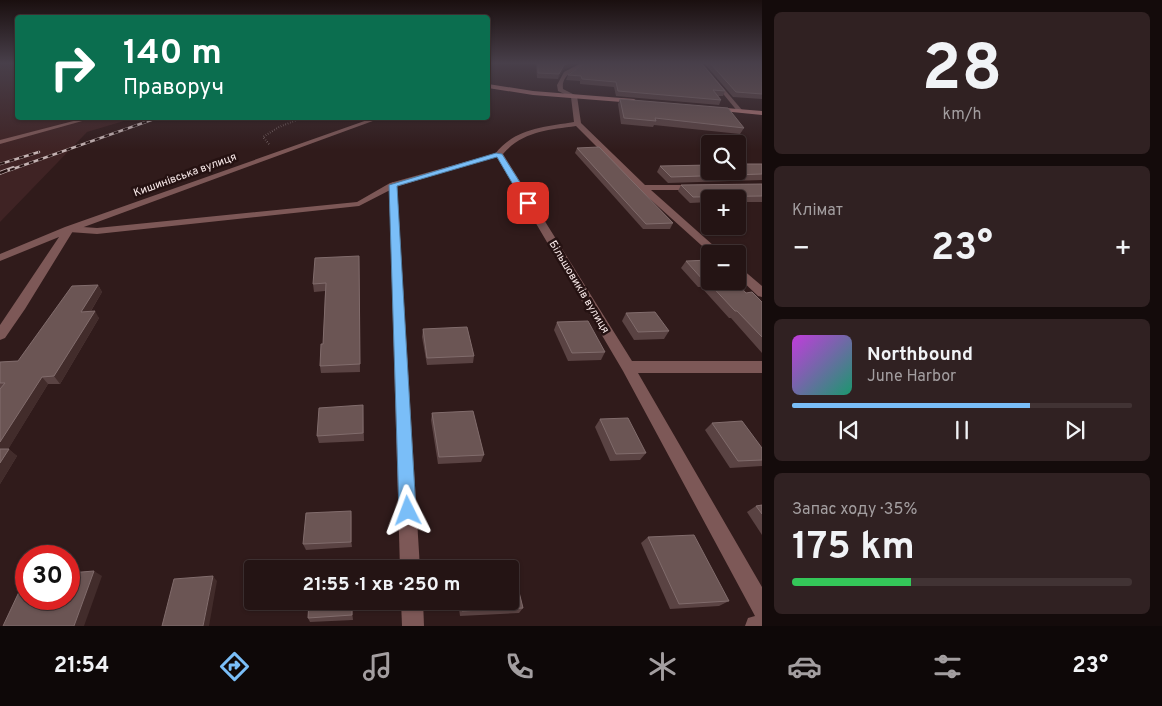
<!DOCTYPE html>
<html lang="uk">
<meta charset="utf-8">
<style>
:root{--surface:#241414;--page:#302122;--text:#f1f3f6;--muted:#a39ea0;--line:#413334;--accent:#7abef8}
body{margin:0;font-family:Overpass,sans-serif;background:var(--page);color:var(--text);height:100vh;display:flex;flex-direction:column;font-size:19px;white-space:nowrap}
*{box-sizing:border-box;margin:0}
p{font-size:16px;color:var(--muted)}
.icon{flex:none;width:28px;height:28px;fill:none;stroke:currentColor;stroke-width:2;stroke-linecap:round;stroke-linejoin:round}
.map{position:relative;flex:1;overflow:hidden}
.side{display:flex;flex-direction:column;gap:12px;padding:12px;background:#140b0b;width:400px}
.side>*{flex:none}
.top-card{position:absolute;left:15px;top:15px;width:475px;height:105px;border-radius:5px;box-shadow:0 1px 4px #0004,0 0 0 1px var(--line);background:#0b6e4f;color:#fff;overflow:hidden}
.controls{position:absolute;left:701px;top:135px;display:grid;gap:10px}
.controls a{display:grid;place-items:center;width:45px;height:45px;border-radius:5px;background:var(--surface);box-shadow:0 1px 4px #0004,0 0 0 1px var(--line);font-size:25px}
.speed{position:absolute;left:15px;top:545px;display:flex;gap:10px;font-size:25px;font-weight:700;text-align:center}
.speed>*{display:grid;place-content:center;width:65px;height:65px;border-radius:50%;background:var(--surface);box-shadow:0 1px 4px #0004,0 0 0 1px var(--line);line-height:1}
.speed .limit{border:8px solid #d22;background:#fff;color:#111}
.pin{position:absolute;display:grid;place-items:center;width:42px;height:42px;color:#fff;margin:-21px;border-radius:10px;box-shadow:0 2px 8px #0006}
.me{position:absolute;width:55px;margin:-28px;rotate:357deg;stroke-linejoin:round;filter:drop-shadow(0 0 4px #0008)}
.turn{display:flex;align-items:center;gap:18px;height:105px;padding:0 25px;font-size:22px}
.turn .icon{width:65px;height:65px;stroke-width:2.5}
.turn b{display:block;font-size:35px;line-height:42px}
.big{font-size:38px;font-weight:700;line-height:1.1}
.side .card{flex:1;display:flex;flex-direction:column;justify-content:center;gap:8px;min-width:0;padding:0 18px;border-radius:8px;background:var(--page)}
.side .dial{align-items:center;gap:0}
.dial b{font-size:65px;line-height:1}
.song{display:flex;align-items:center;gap:15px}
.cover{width:60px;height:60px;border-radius:8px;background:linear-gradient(135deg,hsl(290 70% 55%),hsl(160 70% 35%))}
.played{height:5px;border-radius:2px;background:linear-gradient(90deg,var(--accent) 70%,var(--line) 70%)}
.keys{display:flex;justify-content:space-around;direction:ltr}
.heat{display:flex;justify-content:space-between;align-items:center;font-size:28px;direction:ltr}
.charge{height:8px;border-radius:4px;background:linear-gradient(90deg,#34c759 35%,var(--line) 0)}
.trip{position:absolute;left:244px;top:560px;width:275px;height:50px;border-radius:5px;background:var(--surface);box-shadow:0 1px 4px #0004,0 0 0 1px var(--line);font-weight:700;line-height:50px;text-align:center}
.menu{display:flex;height:80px;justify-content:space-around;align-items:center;background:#0e0808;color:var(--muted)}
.menu .icon{width:35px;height:35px}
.menu .on{color:var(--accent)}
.menu b{font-size:22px;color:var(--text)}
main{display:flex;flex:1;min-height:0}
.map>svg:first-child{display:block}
</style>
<main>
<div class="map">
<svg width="762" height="626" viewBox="0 0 762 626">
<rect width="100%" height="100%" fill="#301b1b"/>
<polygon fill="#3f2324" points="0,63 17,63 18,118 134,118 87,132 0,222"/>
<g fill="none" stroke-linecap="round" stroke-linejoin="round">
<polyline stroke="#8c7a7a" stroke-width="2" stroke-dasharray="0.5 2" stroke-linecap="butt" points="269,144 263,137 279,127 302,118"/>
<g fill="#7d5857" fill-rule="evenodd">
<polygon points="85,118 93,118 0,144 0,140"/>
<polygon points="497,153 502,154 396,187 359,206 97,234 69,232 65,229 69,226 97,228 357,202 390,183"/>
</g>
<g fill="#7d5857" fill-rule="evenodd">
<path d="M581 63H587C576 70 561 74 563 89L577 96 581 123 645 185H700L701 187 697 190H651L723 254H711L640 190 576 126C548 130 523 131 503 154L632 361H762V373H638L762 587V626H745L748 618 755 616 623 371 495 154C515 128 544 127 574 122L571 97 558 91 557 85 564 72Z"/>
<polygon points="698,63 702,63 742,110 742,112 738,112"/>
<polygon points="373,118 381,118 73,231 25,309 5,338 0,340 0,325 59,237 0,261 0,254 65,227"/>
<polygon points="393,182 397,185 420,569 400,569 389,185"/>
<polygon points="738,267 742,269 762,286 762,297 758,296 738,277"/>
<polygon points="401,601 423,601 424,626 402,626"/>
</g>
<g fill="#b17676" fill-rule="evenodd">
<polygon points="488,84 533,91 634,99 637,101 634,103 533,95 488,88"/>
<polygon points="714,107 762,111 762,115 712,110 711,109"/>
</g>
<defs>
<g id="rail-far1">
<polyline points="0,164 39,152"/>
<polyline points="10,170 157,118"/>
</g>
<polyline id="rail" points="0,173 13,168"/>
</defs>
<use href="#rail-far1" stroke="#c3b2b2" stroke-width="2.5"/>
<use href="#rail" stroke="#c3b2b2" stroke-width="4"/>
<use href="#rail-far1" stroke="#251212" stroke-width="2" stroke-dasharray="5" stroke-linecap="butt"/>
<use href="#rail" stroke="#251212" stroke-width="2.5" stroke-dasharray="8" stroke-linecap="butt"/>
</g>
<g fill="#5a4343">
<polygon points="536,63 578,63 563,70 558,79 537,78"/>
<polygon points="585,63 725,91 723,96 718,96 721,100 719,105 616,96 614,87 580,84 580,81 566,80 568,75"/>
<polygon points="704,63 762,63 762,99 733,97"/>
<polygon points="620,99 744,128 740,134 654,125 653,127 621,124 618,104"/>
<polygon points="577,148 673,223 670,229 643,229 575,153"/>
<polygon points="762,164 762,180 668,183 657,172 660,166"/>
<polygon points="762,184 762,202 738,202 738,199 710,199 710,202 690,203 678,191 681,185"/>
<polygon points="359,256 360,372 321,373 320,366 323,344 325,291 314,292 313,284"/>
<polygon points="686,261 746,293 762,302 762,353 731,318 729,318 701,287 698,287 681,268"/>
<polygon points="98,285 102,292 91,311 99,318 60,384 48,384 8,449 17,456 0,484 0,362 18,361"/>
<polygon points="626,313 669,331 664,339 634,340 622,321"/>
<polygon points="557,322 605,352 601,360 568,361 554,330"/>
<polygon points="423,329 474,356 473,363 427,365 422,337"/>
<polygon points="363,405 364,441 319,443 317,436"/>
<polygon points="432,413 484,455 481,462 438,464 431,420"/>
<polygon points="600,419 646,453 640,460 610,461 595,427"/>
<polygon points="712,423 762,448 762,466 730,468 705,430"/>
<polygon points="762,505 762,535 747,512 756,506"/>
<polygon points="352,517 352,547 306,550 303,544"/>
<polygon points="648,537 729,601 719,606 670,609 641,543"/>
<polygon points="511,560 523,608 519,613 460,616 458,601 510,601 510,569 453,569 455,563"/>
<polygon points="353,601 353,620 310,622 308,618"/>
</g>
<g fill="#422c2b">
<polygon points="570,63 578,63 563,70 558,79 559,74 564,65"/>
<polygon points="98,285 102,292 86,319 81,312"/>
<polygon points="95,311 99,318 60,384 54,376"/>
<polygon points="42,377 48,384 4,456 0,453 0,442"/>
<polygon points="9,449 17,456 0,484 0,463"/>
<polygon points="351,511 352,517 352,547 351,542"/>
<polygon points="94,571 102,576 84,626 74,626"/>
<polygon points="213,576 217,581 209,626 203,626"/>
<polygon points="352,601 353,601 353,620 352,615"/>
</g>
<g fill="#6b5554" stroke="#816c6c">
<polygon points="538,63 570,63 564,65 559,74 538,73"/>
<polygon points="585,63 701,63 725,91 713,90 721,100 618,91 616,82 582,79 581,76 568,75"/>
<polygon points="710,63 762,63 762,94 736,92"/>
<polygon points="620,99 728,108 744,128 655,118 656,121 624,118"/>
<polygon points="599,147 673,223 646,224 577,148"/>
<polygon points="738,164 762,164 762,174 671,177 660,166 710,165 710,171 738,171"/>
<polygon points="762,184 762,196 693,197 681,185"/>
<polygon points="359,256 360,364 320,366 321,344 323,344 326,283 313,284 315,258"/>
<polygon points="710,260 710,281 735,281 746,293 752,292 762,302 762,337 737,311 735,311 706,280 703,280 686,261"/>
<polygon points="98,285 81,312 95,311 54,376 42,377 0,442 0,389 5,383 0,383 0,362 18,361 72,286"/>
<polygon points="655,312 669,331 638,332 626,313"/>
<polygon points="588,321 605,352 572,353 557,322"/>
<polygon points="467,327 474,356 427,358 423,329"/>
<polygon points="363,405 363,433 317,436 319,408"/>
<polygon points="473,411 484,455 439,457 432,413"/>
<polygon points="628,418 646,453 616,454 600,419"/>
<polygon points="742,421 762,448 762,460 738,461 712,423"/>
<polygon points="0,449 9,449 0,463"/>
<polygon points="762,505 762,514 756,506"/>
<polygon points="351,511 351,542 303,544 306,513"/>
<polygon points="694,535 729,601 679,604 648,537"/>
<polygon points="511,560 523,608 462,611 461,601 510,601 510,569 456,569 455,563"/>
<polygon points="94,571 74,626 3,626 26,577 26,599 69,599 69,573"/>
<polygon points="213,576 203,626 162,626 174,579"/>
<polygon points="309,601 352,601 352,615 308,618"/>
</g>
<linearGradient id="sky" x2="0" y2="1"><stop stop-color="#1a0f0f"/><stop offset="0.42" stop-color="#483f4a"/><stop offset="1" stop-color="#483f4a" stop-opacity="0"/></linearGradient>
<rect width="762" height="150" fill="url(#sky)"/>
<polygon fill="#7abef8" stroke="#4f7ca1" points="496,153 502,154 533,203 531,205 525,205 497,157 397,186 416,511 414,517 408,520 402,517 399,511 389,185"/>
<g text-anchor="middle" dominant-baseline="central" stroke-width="5" stroke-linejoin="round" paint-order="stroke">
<g font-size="11" fill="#f8e9e9" stroke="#251212">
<text transform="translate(185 175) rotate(-20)">Кишинівська вулиця</text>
<text transform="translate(579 287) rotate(59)">Більшовиків вулиця</text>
</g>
</g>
</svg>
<div class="controls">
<a><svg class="icon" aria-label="search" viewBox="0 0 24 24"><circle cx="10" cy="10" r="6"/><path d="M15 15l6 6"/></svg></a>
<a>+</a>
<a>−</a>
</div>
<div class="speed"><div class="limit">30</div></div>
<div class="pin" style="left:528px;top:203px;background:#d93025"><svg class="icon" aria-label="arrive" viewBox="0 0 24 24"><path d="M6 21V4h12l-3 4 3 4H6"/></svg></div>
<svg class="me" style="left:408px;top:511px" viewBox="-20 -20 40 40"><path d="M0-17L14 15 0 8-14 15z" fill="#7abef8" stroke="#fff" stroke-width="4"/></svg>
<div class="trip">21:55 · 1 хв · 250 m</div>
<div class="top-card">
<div class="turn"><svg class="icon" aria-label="right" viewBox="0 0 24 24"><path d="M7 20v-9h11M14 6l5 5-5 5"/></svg><div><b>140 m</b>Праворуч</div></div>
</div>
</div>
<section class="side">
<div class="card dial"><b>28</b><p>km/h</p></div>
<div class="card"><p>Клімат</p>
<div class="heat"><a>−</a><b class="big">23°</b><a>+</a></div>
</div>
<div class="card">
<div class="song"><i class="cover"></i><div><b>Northbound</b><p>June Harbor</p></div></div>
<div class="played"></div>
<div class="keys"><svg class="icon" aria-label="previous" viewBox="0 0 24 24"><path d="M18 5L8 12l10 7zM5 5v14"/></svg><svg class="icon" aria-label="pause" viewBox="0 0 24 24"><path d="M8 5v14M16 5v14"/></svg><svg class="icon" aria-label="next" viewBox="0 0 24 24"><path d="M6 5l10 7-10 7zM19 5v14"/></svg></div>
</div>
<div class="card"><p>Запас ходу · 35%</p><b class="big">175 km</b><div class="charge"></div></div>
</section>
</main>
<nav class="menu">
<b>21:54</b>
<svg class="icon on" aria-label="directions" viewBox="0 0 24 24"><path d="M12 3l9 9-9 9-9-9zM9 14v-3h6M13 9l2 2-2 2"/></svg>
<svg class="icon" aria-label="music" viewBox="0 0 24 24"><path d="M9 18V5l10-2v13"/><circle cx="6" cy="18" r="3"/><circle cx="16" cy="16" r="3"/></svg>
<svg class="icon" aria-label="phone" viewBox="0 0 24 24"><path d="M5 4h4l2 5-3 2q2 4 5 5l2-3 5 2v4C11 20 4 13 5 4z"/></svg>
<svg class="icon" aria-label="climate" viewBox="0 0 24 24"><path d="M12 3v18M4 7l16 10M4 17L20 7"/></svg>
<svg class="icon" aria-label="car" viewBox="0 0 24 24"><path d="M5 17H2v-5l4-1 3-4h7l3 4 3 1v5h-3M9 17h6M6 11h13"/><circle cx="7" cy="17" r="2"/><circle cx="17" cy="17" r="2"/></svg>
<svg class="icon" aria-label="filters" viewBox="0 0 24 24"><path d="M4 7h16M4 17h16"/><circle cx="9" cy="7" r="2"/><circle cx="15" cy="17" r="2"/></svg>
<b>23°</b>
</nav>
